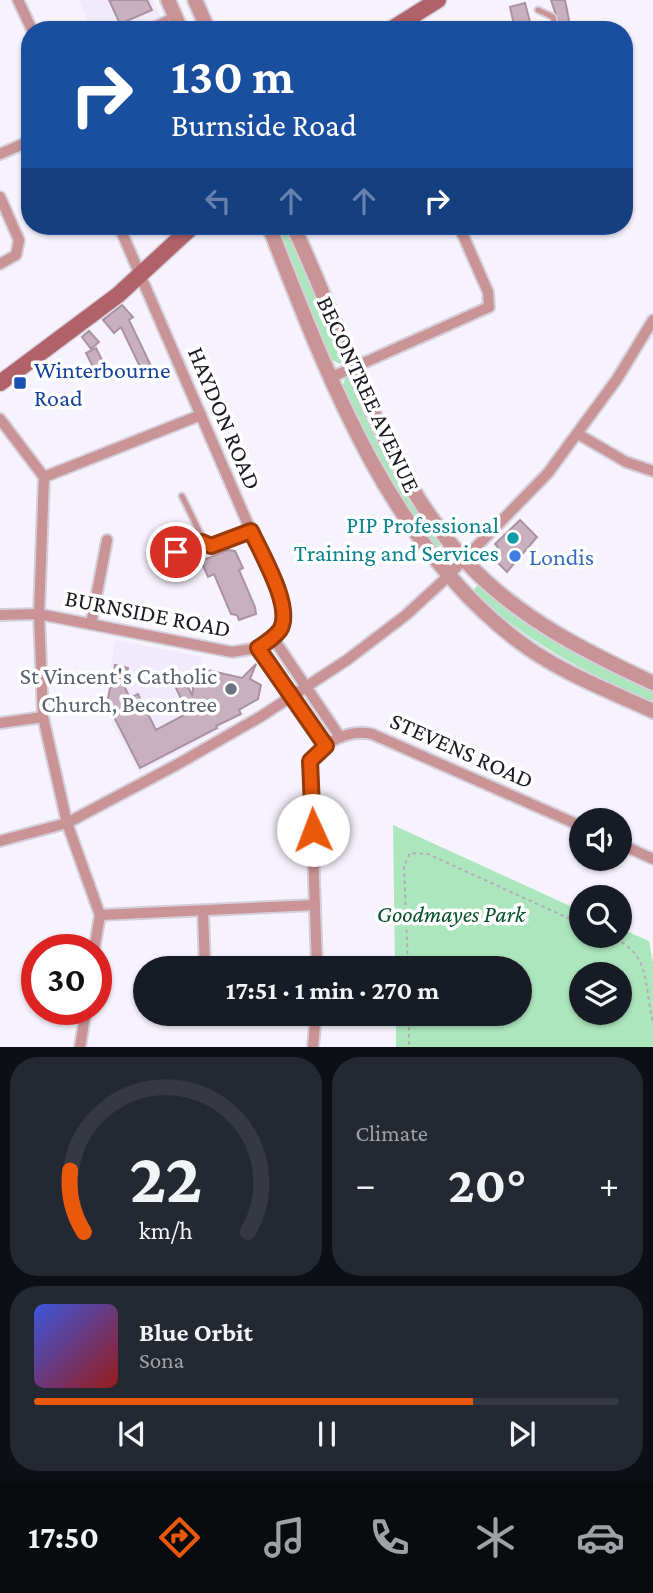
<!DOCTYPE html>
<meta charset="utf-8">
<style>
:root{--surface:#171b24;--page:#242831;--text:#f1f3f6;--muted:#9ea1a6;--line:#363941;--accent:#ea580c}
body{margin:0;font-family:"Crimson Pro",serif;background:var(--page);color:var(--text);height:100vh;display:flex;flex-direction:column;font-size:26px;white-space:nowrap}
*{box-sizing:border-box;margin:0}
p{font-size:23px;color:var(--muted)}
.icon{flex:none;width:38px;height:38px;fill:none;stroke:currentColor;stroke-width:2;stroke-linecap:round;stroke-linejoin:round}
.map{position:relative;height:1047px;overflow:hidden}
.panel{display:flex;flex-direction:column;gap:10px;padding:10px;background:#0d0f14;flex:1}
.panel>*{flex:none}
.top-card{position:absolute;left:21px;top:21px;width:612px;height:214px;border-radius:28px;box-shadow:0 2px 5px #0004;background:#1a4fa0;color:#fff;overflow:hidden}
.buttons{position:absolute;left:569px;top:808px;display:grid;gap:14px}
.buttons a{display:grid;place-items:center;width:63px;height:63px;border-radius:50%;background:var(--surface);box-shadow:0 2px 5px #0004;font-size:35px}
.speed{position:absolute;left:21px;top:934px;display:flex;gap:14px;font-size:35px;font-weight:700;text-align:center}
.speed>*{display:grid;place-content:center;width:91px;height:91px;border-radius:50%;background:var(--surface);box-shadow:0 2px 5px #0004;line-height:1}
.speed .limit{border:10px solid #d22;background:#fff;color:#111}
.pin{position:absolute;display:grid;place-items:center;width:60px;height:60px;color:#fff;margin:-30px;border:4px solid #fff;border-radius:50%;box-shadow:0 2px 7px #0007}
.me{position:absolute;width:77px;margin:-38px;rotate:358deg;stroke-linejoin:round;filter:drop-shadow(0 0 5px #0008)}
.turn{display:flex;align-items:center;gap:24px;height:147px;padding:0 35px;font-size:32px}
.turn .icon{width:91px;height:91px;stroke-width:2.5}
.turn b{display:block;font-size:49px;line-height:60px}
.lanes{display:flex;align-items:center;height:66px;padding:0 35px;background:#0003;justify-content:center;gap:35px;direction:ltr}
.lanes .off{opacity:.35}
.big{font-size:52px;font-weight:700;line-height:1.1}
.panel .widget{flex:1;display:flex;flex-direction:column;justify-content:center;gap:10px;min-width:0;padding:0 24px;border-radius:28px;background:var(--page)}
.panel .dial{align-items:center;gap:0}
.dial svg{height:182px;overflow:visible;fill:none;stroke:var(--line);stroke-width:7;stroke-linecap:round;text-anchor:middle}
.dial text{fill:var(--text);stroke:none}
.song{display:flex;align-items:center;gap:21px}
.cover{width:84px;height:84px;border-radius:10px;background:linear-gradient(135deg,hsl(230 70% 55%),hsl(0 70% 35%))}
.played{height:7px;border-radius:4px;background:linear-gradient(90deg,var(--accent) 75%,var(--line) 75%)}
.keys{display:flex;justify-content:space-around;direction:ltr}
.heat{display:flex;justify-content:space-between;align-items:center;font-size:38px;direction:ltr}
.panel .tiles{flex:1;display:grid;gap:10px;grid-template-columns:1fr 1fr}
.widget:last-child{grid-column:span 2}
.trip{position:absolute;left:133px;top:956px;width:399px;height:70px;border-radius:35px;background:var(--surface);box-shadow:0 2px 5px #0004;font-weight:700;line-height:70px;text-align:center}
.tabs{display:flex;height:112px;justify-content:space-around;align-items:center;background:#090b0e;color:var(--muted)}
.tabs .icon{width:49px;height:49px}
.tabs .active{color:var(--accent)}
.tabs b{font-size:32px;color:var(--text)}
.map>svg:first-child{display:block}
</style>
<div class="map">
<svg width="653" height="1047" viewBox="0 0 653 1047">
<rect width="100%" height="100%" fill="#f7f3fe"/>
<g fill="#f1eafd">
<polygon points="79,0 153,0 166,30 91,30"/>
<polygon points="115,640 202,657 196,684 221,729 139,773 105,710"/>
</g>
<g fill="#ace6bd" fill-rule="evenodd">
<polygon points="273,226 286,226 344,361 340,364 332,360"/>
<path d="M351 377 444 542 434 551C396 500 364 445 343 385L345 378Z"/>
<path d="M481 582C537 629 585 659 653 689V703C586 673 526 642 472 591Z"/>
<path d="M393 825 581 911V936H620V928L649 941 653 963V1047H396V1013H520V968H395ZM581 975H620V1013H581Z"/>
</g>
<g fill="#c9b0bf" stroke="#aa92a1" stroke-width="2">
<polygon points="109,0 147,0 152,10 120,24"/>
<polygon points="551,0 565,0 571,30 561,30"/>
<polygon points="525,3 530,22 514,25 510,7"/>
<polygon points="122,305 133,317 129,320 152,368 143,373 121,327 114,333 103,320"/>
<polygon points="89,331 99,342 91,349 82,337"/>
<polygon points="96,348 109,374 99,379 86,353"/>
<polygon points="520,520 537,537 507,572 491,556 498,547 495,544"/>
<polygon points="228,550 235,551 243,568 239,570 255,607 256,614 239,620 237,615 231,614 214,574 208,577 201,561"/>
<polygon points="256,664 250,679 261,685 258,699 239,710 241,714 216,726 217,728 140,768 107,703 115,665 128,668 124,686 130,698 138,694 156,730 188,713 175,686 185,681 192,695 196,674 205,676 207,670 242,678"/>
</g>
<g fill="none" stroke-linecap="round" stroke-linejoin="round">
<defs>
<g id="service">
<polyline points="538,10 553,17 556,30"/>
<polyline points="143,30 174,15"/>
<polyline points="287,30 302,30"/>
<polyline points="182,496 206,545 211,546 251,531"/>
<polyline points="176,552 202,542"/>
</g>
<g id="minor">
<polyline points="18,0 32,30"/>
<polyline points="0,154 30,141"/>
<polyline points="0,197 19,240 16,255 0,264"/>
<polyline points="332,377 489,307 488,292 459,226"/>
<polyline points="0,419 44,477 39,614 43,717 67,823 100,915 94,950"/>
<polyline points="578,434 626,462 653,471"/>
<polyline points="44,477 201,415"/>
<polyline points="0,615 39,614 232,652 258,648 281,628 282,603 119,226"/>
<polyline points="91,624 107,540"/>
<polyline points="273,638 340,737"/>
<polyline points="258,648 326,746"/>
<polyline points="0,723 43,717"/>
<polyline points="0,841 67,823 178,764 260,717 347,660 406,615 443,581 548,473 617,379 653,320"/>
<polyline points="620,844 653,859"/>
<polyline points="203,911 205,968"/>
<polyline points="100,915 315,905"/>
<path d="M317 968 310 761C323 742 349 729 372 734L581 826"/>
<polyline points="80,1047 86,1010"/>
<polyline points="313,1047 316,1013"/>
</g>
<g id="tertiary">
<polyline points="168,0 181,30"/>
<polyline points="195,0 208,30"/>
<path d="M269 226C326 372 388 542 517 640 557 671 607 690 653 711"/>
<path d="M293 226C348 341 383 478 475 571 526 622 589 653 653 683"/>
</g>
<g id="secondary">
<polyline points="390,30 438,0"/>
<polyline points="0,383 118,295 193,226"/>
</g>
</defs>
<use href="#service" stroke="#d4d0db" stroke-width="9"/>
<use href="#minor" stroke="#d4d0db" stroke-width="14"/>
<use href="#tertiary" stroke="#d4d0db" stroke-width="18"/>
<use href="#secondary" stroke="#d4d0db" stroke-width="19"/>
<g stroke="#b1adb8" stroke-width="2" stroke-dasharray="3.5 3.5" stroke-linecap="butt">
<path d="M609 936C652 953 643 983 653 1022"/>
<polyline points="408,968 404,866 410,853 428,854 581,924"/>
<polyline points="409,1013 409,1047"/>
</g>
<use href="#service" stroke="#ca9395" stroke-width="5"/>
<use href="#minor" stroke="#ca9395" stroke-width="10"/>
<use href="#tertiary" stroke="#ca9395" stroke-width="14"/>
<use href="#secondary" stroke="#b06268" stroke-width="16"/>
</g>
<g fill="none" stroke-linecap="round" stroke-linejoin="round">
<defs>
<path id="route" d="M176 552 202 542 211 546 251 531C261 553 294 608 280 630 274 638 266 643 258 648L326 746 310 761 313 830"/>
</defs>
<use href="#route" stroke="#983908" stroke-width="18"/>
<use href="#route" stroke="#ea580c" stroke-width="12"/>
</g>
<rect fill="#1a4fb4" stroke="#fff" stroke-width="2.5" x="13" y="376" width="14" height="14" rx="3.5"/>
<circle fill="#0f9aa8" stroke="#fff" stroke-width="2.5" cx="513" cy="538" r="7"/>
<circle fill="#3f7fe0" stroke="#fff" stroke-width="2.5" cx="515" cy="556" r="7"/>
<circle fill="#6b7280" stroke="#fff" stroke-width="2.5" cx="231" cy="689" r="7"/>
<g text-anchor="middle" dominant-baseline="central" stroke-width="7" stroke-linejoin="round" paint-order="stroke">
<g font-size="24" fill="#164399" stroke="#fff" text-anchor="start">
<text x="34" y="369">Winterbourne<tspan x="34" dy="28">Road</tspan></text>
</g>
<g font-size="24" fill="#1e1a23" stroke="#fff">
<text transform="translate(369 394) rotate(65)">BECONTREE AVENUE</text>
<text transform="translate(225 418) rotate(67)">HAYDON ROAD</text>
<text transform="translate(148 613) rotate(11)">BURNSIDE ROAD</text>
<text transform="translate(462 750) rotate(24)">STEVENS ROAD</text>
</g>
<g font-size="24" fill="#0d838f" stroke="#fff" text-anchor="end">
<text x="499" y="524">PIP Professional<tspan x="499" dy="28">Training and Services</tspan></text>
</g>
<g font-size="24" fill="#366cbe" stroke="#fff" text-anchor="start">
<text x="529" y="556">Londis</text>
</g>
<g font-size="24" fill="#5b616d" stroke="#fff" text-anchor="end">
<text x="217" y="675">St Vincent's Catholic<tspan x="217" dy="28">Church, Becontree</tspan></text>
</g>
<g font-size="24" font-style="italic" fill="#07522c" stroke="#fff">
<text x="451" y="913">Goodmayes Park</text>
</g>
</g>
</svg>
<div class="buttons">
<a><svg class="icon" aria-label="sound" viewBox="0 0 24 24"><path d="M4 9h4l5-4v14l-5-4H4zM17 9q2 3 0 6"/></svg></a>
<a><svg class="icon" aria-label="search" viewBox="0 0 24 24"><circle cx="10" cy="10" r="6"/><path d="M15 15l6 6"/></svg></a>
<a><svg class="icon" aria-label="layers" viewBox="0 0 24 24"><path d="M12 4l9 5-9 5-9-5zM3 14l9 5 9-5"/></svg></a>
</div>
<div class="speed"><div class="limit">30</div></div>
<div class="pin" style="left:176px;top:552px;background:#d93025"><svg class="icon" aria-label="arrive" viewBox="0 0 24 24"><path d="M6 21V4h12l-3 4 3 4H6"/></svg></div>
<svg class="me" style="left:313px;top:830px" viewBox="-20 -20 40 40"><circle r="19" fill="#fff"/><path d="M0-13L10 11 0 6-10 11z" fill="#ea580c"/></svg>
<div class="trip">17:51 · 1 min · 270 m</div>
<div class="top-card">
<div class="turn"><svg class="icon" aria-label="right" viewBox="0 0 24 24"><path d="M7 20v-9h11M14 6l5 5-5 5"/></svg><div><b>130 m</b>Burnside Road</div></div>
<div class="lanes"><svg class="icon off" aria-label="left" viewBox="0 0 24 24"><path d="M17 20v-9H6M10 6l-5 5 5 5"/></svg><svg class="icon off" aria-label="ahead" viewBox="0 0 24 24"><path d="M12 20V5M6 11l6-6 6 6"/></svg><svg class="icon off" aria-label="ahead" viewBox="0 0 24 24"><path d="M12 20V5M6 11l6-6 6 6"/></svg><svg class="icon" aria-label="right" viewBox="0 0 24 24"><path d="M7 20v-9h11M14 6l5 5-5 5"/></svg></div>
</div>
</div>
<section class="panel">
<div class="tiles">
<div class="widget dial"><svg viewBox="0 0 100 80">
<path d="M14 69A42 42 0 1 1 86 69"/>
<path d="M14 69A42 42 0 0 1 8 42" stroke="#ea580c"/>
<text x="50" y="56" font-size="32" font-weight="700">22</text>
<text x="50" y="72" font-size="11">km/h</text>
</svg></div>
<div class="widget"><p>Climate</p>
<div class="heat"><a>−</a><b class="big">20°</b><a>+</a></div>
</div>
<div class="widget">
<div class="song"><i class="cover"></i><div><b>Blue Orbit</b><p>Sona</p></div></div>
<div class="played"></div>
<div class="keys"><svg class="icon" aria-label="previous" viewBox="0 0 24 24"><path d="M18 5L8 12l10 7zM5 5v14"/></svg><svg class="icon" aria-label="pause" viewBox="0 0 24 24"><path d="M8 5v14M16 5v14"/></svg><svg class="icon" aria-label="next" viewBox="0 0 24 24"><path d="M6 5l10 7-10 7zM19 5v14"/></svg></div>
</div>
</div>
</section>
<nav class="tabs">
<b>17:50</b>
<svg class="icon active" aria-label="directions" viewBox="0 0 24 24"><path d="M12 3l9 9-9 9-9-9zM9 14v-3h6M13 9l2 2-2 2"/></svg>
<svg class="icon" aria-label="music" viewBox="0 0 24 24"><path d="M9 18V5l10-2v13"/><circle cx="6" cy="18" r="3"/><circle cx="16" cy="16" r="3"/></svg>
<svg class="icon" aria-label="phone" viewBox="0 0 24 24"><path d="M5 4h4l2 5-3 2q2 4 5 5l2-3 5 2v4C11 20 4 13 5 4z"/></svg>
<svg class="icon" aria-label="climate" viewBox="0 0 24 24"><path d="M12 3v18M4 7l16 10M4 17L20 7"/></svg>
<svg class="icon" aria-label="car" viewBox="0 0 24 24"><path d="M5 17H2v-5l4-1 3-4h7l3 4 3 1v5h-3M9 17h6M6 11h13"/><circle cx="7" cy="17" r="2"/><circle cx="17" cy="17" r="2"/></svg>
</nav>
